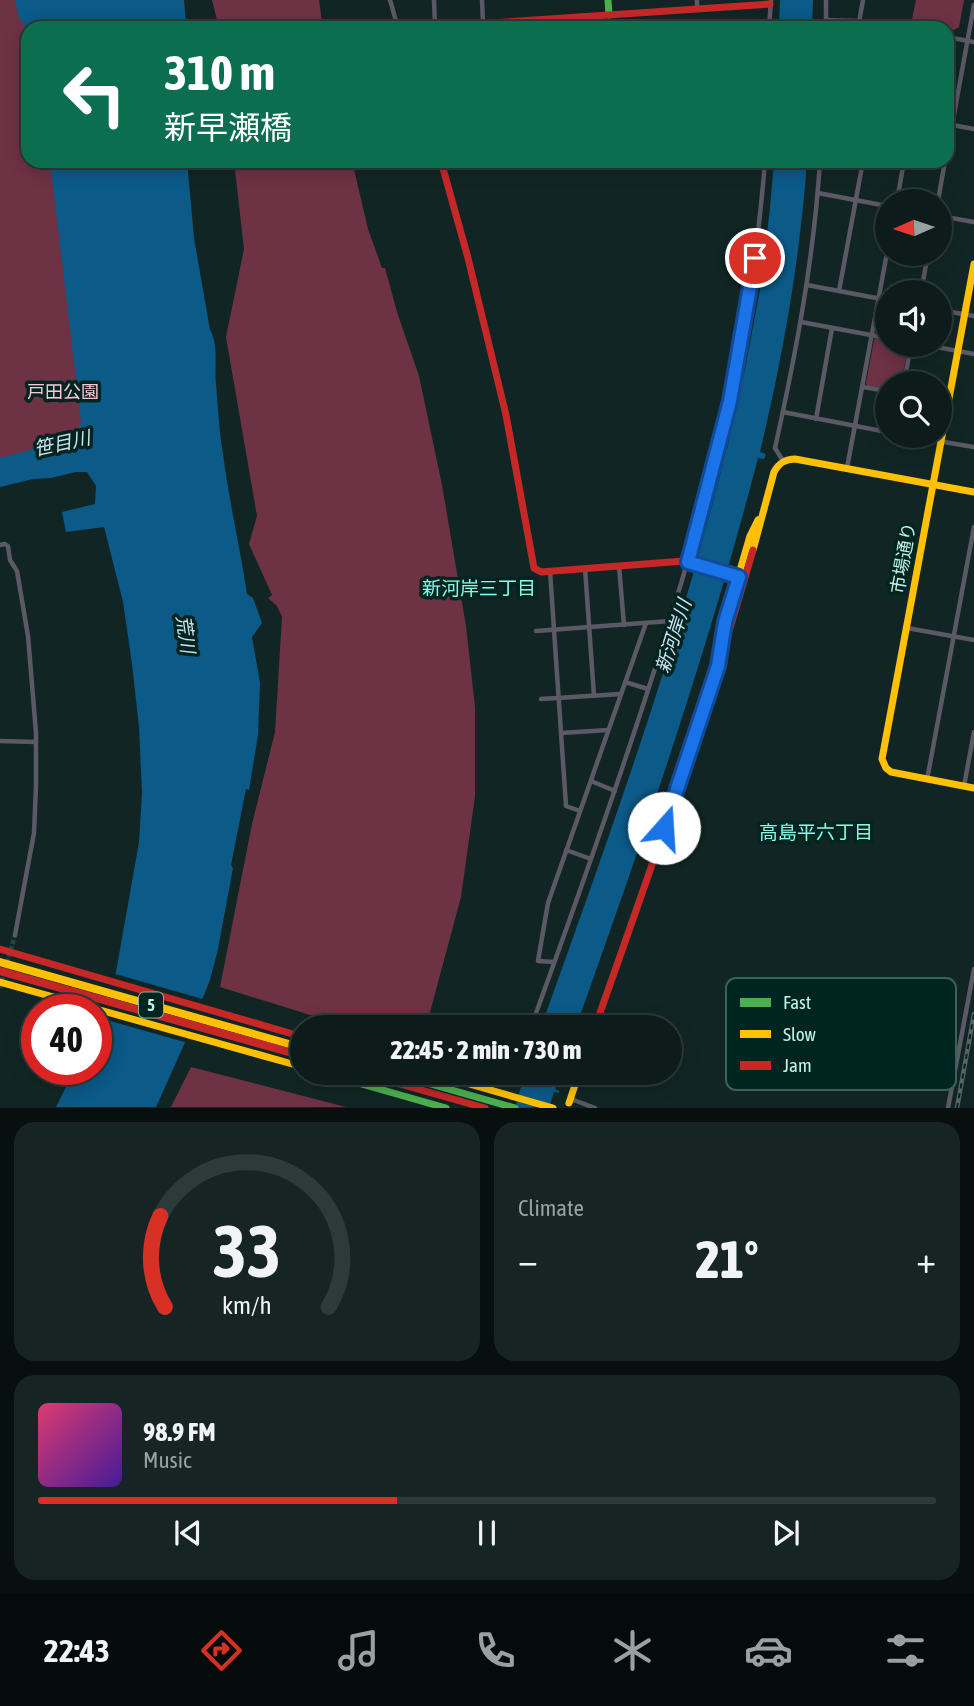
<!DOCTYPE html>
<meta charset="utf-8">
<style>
:root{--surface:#0d1c1b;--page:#162524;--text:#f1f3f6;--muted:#9aa1a3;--line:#2d3a3a;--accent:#d93025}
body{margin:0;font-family:"Asap Condensed","Noto Sans JP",sans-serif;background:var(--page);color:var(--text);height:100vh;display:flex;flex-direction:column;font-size:26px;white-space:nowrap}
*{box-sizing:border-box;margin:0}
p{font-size:23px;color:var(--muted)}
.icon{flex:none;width:38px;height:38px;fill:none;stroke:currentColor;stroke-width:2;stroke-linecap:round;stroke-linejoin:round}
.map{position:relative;height:1108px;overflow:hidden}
.details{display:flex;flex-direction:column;gap:14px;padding:14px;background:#070f0f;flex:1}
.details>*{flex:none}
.top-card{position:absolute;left:21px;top:21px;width:933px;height:147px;border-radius:21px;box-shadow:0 4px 18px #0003,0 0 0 2px var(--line);background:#0b6e4f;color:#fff;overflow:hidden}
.needle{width:46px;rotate:267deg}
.controls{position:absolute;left:875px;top:189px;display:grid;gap:14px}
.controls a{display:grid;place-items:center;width:77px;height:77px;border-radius:50%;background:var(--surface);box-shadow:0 4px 18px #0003,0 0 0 2px var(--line);font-size:35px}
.speed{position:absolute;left:21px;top:994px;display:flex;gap:14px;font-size:35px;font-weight:700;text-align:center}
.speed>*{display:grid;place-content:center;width:91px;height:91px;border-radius:50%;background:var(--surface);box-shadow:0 4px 18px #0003,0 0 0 2px var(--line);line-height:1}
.speed .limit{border:10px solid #d22;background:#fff;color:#111}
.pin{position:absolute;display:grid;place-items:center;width:60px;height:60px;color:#fff;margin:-30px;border:4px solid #fff;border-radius:50%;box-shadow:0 2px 7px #0007}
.me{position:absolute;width:77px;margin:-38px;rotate:19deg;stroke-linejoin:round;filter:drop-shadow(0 0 5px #0008)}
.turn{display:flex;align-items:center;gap:24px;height:147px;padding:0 28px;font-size:32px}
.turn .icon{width:91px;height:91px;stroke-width:2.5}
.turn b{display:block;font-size:49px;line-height:60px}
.big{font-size:52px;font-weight:800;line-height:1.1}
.details .card{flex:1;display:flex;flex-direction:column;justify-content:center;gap:10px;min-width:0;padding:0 24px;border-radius:21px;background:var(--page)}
.details .dial{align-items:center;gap:0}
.dial svg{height:182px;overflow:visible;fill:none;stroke:var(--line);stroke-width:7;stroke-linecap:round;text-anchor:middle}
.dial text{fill:var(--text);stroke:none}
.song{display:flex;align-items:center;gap:21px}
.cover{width:84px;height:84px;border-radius:10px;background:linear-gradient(135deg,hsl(340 70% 55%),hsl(260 70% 35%))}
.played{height:7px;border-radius:4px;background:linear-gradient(90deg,var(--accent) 40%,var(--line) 40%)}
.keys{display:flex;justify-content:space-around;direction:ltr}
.heat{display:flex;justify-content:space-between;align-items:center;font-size:38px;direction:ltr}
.details .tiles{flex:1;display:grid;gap:14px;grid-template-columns:1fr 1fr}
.card:last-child{grid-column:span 2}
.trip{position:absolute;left:290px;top:1015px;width:392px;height:70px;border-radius:35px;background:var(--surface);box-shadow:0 4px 18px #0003,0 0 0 2px var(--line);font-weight:800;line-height:70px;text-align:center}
.menu{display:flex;height:112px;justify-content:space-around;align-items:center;background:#050b0b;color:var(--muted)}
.menu .icon{width:49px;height:49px}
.menu .current{color:var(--accent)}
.menu b{font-size:32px;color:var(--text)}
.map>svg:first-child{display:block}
</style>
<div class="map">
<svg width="974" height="1108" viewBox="0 0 974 1108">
<rect width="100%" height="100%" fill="#112624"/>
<g fill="#6e3245">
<polygon points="0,0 95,0 28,28 28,161 108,161 132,447 0,467"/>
<polygon points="212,0 319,0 323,28 219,28"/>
<path d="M916 0H964L959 27 954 30 927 26C922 22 917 23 912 19Z"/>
<polygon points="234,161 352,161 368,229 382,268 385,268 397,312 419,376 442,485 466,626 475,707 475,796 461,897 426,1027 349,1027 220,987 252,824 275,732 282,617 277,606 268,598 272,595 249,544 257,516 226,337 244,249"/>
<polygon points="876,338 887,340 887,345 907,345 908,347 901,383 887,383 887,389 867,386 866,383 874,340"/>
<polygon points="191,1067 346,1107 171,1107"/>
</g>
<g fill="#0b5a88">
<polygon points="15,0 184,0 186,23 176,28 28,28 28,48 24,25 18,15"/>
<polygon points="780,0 813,0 812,28 779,28"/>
<path d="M50 161H187L194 238 210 330C219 345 214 366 216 384 218 407 219 431 223 454 229 501 240 547 247 594L253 598 262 623 252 637 260 683 258 735 249 790 246 789 231 865 233 868 218 949 210 980 183 1047 156 1107H56L75 1069H96V1025L116 972 139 842 142 793 139 727 132 664 123 602 104 527 66 532 62 512 95 504 96 486 87 472H76L51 478 33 479 0 487V458L27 451 43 444 70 437 78 430 81 422Z"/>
<path d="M774 161H807C800 259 783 356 760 452L766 454 764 459 758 458C708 651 643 839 576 1027H541C609 837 678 647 726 451L722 450 727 449 730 436 745 369 761 284 757 282 758 278 762 276 770 208Z"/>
<polygon points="525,1073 560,1073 555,1089 559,1091 559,1093 554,1092 549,1107 515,1108"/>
</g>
<polygon fill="#112624" points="112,973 206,1000 188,1043 96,1017"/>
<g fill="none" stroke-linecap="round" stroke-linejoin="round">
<polyline stroke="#2b4542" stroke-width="4.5" stroke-dasharray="4.5 2" stroke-linecap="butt" points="0,988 15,935"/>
<g stroke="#5c5966" stroke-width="4.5">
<polyline points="390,0 398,28"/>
<polyline points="434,0 435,27"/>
<polyline points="482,0 483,23"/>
<polyline points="697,0 697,8"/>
<polyline points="826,0 826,28"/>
<polyline points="826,20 859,21 899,28"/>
<polyline points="769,28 771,0"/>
<polyline points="858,28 863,0"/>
<polyline points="947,37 974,42"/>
<polyline points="947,124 974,129"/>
<polyline points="947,153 974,5"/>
<polyline points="818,193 887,206"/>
<polyline points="897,201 904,161"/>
<polyline points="938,201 945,161"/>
<polyline points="940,216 974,222"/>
<polyline points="807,285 887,300"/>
<polyline points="839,291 863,161"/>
<polyline points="921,292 928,254"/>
<polyline points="940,310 974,316"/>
<polyline points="801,322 887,338"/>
<polyline points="926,345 974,354"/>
<polyline points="904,383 911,345"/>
<polyline points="863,387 887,391"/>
<polyline points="783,412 887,432"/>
<polyline points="816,419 832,328"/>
<polyline points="908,436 974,447"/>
<path d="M783 461 775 448C796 353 814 258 820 161"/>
<polyline points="847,468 887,253"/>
<polyline points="0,545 5,544 8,546 10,560 17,571 28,636 36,733 36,786 34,833 15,935"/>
<polyline points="619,566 624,625"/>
<polyline points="585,568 594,696"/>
<polyline points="550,571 566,806 580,811"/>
<polyline points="907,628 974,640"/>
<polyline points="536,631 670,621"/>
<polyline points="625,682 648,689"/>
<polyline points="541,699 621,694"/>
<polyline points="561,733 608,730"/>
<polyline points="0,741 36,742"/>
<polyline points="927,780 974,527"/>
<polyline points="591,781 615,791"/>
<polyline points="964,786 974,732"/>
<polyline points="566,850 591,859"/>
<polyline points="554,962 538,961 548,903 646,623"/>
<path d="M531 1027C575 906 618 785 657 662 709 498 752 333 765 161"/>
<polyline points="571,1099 595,1108"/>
<polyline points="948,1108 974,969"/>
</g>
<g stroke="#4caf50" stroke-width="7">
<polyline points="608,0 609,15"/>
<polyline points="323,1073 446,1108"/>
<polyline points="392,1073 515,1108"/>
</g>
<g stroke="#ffc107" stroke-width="7">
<polyline points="974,264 882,759 886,768 891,772 974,788"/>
<path d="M753 550 774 472C779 463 785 459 795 459L974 492"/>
<polyline points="721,647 725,622 750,536 758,520"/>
<polyline points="0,982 303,1067"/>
<polyline points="431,1073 553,1108"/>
<polyline points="569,1103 579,1073"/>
</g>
<g stroke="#c62828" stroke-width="7">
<polyline points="418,28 770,4"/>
<polyline points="441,161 468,258 506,415 534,568 541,572 684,561 739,577"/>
<polyline points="0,949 303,1037"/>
<path d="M595 1027C651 869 707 711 753 550"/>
<polyline points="361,1073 485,1108"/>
</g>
<defs>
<polyline id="rail" points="957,1108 974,1014"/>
</defs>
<use href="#rail" stroke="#586266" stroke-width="4.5"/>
<use href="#rail" stroke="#002520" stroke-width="2" stroke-dasharray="5" stroke-linecap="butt"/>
<polyline stroke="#ffc107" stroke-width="8" points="0,962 303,1048"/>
<polyline stroke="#c62828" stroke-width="8" points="0,971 303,1056"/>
</g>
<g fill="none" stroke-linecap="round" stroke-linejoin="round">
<defs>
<polyline id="route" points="664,828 718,666 725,622 739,577 688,562 730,401 755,258"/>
</defs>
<use href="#route" stroke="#114b97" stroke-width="18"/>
<use href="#route" stroke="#1a73e8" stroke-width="12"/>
</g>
<g text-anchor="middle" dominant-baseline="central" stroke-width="7" stroke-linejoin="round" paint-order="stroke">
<rect fill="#002520" stroke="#86b4ad" stroke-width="2" x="139" y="992.5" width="24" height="25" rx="5"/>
<g font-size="16" font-weight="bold" fill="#bff2e9">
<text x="151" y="1005">5</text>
</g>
<g font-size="18" fill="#f8c9d4" stroke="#002520">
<text x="63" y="391">戸田公園</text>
</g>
<g font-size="18" fill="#bff2e9" stroke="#002520">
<text transform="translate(903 558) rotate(-80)">市場通り</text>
</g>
<g font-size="19" font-style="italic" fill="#d0e2f1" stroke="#002520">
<text transform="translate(62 443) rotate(-12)">笹目川</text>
<text transform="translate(186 634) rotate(82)">荒川</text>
<text transform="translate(673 636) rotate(-72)">新河岸川</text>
</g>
<g font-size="19" fill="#87f9e8" stroke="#002520">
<text x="479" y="588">新河岸三丁目</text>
<text x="816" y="832">高島平六丁目</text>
</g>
</g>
<rect x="726" y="978" width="230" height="112" rx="10" fill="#002520" stroke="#39625c" stroke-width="2"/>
<rect x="740" y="998" width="31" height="9" fill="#4caf50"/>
<rect x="740" y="1030" width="31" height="8" fill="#ffc107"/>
<rect x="740" y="1061" width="31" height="9" fill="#c62828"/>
<g font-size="19" fill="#bff2e9">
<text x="783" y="1009">Fast</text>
<text x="783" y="1041">Slow</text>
<text x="783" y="1072">Jam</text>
</g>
</svg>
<div class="controls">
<a><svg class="needle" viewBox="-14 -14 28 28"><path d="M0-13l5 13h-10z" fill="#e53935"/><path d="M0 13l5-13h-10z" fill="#9aa1a3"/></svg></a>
<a><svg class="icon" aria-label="sound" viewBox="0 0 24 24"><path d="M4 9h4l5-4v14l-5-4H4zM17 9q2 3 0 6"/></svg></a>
<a><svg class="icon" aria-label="search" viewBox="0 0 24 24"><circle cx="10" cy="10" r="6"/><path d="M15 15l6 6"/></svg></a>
</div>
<div class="speed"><div class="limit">40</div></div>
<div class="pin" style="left:755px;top:258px;background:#d93025"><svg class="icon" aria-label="arrive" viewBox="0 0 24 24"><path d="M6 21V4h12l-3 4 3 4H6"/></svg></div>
<svg class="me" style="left:664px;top:828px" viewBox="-20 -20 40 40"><circle r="19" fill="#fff"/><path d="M0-13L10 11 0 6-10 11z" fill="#1a73e8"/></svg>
<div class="trip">22:45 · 2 min · 730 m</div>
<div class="top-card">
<div class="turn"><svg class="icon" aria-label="left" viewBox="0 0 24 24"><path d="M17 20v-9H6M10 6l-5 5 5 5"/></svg><div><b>310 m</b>新早瀬橋</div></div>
</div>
</div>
<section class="details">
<div class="tiles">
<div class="card dial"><svg viewBox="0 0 100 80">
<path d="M14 69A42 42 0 1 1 86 69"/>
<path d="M14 69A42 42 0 0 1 12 29" stroke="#d93025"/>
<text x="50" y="56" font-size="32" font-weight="700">33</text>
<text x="50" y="72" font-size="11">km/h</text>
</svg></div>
<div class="card"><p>Climate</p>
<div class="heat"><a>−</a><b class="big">21°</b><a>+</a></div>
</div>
<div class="card">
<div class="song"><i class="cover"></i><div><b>98.9 FM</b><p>Music</p></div></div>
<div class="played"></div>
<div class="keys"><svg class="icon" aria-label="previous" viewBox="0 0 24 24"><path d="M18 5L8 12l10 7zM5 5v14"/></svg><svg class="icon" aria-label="pause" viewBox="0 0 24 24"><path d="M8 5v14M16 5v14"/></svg><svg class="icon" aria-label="next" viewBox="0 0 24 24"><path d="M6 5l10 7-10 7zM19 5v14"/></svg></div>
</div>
</div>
</section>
<nav class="menu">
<b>22:43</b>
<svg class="icon current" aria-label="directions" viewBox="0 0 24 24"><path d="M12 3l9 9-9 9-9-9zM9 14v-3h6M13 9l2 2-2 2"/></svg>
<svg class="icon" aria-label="music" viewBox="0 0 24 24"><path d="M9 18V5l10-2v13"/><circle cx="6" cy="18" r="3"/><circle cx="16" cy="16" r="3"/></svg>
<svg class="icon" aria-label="phone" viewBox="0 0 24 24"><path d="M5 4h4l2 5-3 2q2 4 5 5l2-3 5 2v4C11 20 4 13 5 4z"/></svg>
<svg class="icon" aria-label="climate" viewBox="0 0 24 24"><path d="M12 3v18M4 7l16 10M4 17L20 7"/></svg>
<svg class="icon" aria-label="car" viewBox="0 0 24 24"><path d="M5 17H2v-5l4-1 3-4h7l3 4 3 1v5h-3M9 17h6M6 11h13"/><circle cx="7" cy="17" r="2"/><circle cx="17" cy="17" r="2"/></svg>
<svg class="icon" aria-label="filters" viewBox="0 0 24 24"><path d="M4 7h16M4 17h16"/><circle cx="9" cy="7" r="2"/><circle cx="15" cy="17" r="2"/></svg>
</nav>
